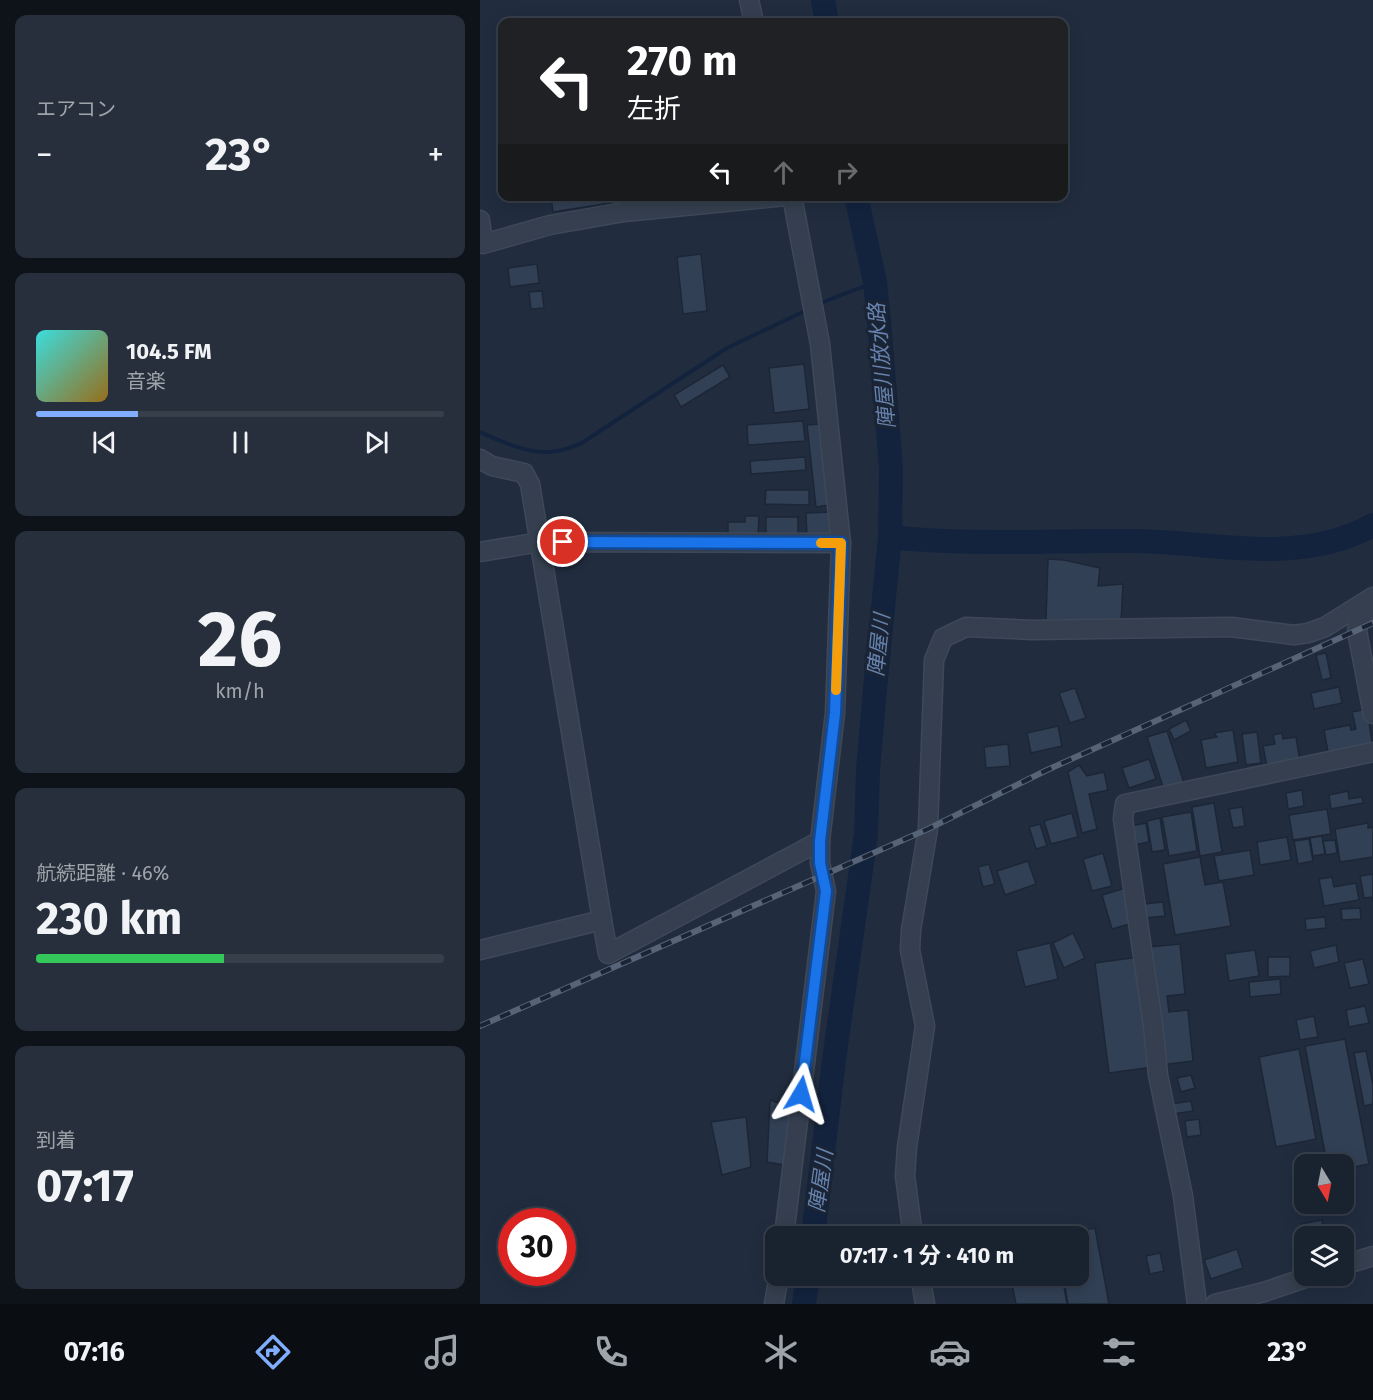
<!DOCTYPE html>
<html lang="ja">
<meta charset="utf-8">
<style>
:root{--surface:#19222f;--page:#262f3b;--text:#f1f3f6;--muted:#9fa4aa;--line:#373f4b;--accent:#81adff}
body{margin:0;font-family:"Fira Sans","Noto Sans JP",sans-serif;background:var(--page);color:var(--text);height:100vh;display:flex;flex-direction:column;font-size:22px;white-space:nowrap}
*{box-sizing:border-box;margin:0}
p{font-size:20px;color:var(--muted)}
.icon{flex:none;width:33px;height:33px;fill:none;stroke:currentColor;stroke-width:2;stroke-linecap:round;stroke-linejoin:round}
.map{position:relative;flex:1;overflow:hidden}
.sheet{display:flex;flex-direction:column;gap:15px;padding:15px;background:#0e131a;width:480px}
.sheet>*{flex:none}
.guide{position:absolute;left:18px;top:18px;width:570px;height:183px;border-radius:12px;box-shadow:0 3px 15px #0003,0 0 0 2px var(--line);background:#202124;color:#fff;overflow:hidden}
.needle{width:39px;rotate:170deg}
.controls{position:absolute;left:814px;top:1154px;display:grid;gap:12px}
.controls a{display:grid;place-items:center;width:60px;height:60px;border-radius:12px;background:var(--surface);box-shadow:0 3px 15px #0003,0 0 0 2px var(--line);font-size:30px}
.speed{position:absolute;left:18px;top:1208px;display:flex;gap:12px;font-size:30px;font-weight:700;text-align:center}
.speed>*{display:grid;place-content:center;width:78px;height:78px;border-radius:50%;background:var(--surface);box-shadow:0 3px 15px #0003,0 0 0 2px var(--line);line-height:1}
.speed .limit{border:9px solid #d22;background:#fff;color:#111}
.pin{position:absolute;display:grid;place-items:center;width:51px;height:51px;color:#fff;margin:-26px;border:3px solid #fff;border-radius:50%;box-shadow:0 2px 6px #0007}
.me{position:absolute;width:66px;margin:-33px;rotate:7deg;stroke-linejoin:round;filter:drop-shadow(0 0 4px #0008)}
.turn{display:flex;align-items:center;gap:21px;height:126px;padding:0 30px;font-size:27px}
.turn .icon{width:78px;height:78px;stroke-width:2.5}
.turn b{display:block;font-size:42px;line-height:51px}
.lanes{display:flex;align-items:center;height:57px;padding:0 30px;background:#0003;justify-content:center;gap:30px;direction:ltr}
.lanes .off{opacity:.35}
.big{font-size:45px;font-weight:700;line-height:1.1}
.sheet .widget{flex:1;display:flex;flex-direction:column;justify-content:center;gap:9px;min-width:0;padding:0 21px;border-radius:12px;background:var(--page)}
.sheet .dial{align-items:center;gap:0}
.dial b{font-size:78px;line-height:1}
.song{display:flex;align-items:center;gap:18px}
.cover{width:72px;height:72px;border-radius:9px;background:linear-gradient(135deg,hsl(180 70% 55%),hsl(40 70% 35%))}
.played{height:6px;border-radius:3px;background:linear-gradient(90deg,var(--accent) 25%,var(--line) 25%)}
.keys{display:flex;justify-content:space-around;direction:ltr}
.heat{display:flex;justify-content:space-between;align-items:center;font-size:33px;direction:ltr}
.charge{height:9px;border-radius:4px;background:linear-gradient(90deg,#34c759 46%,var(--line) 0)}
.trip{position:absolute;left:285px;top:1226px;width:324px;height:60px;border-radius:12px;background:var(--surface);box-shadow:0 3px 15px #0003,0 0 0 2px var(--line);font-weight:700;line-height:60px;text-align:center}
.dock{display:flex;height:96px;justify-content:space-around;align-items:center;background:#0a0e13;color:var(--muted)}
.dock .icon{width:42px;height:42px}
.dock .selected{color:var(--accent)}
.dock b{font-size:27px;color:var(--text)}
main{display:flex;flex:1;min-height:0}
.map>svg:first-child{display:block}
</style>
<main>
<section class="sheet">
<div class="widget"><p>エアコン</p>
<div class="heat"><a>−</a><b class="big">23°</b><a>+</a></div>
</div>
<div class="widget">
<div class="song"><i class="cover"></i><div><b>104.5 FM</b><p>音楽</p></div></div>
<div class="played"></div>
<div class="keys"><svg class="icon" aria-label="previous" viewBox="0 0 24 24"><path d="M18 5L8 12l10 7zM5 5v14"/></svg><svg class="icon" aria-label="pause" viewBox="0 0 24 24"><path d="M8 5v14M16 5v14"/></svg><svg class="icon" aria-label="next" viewBox="0 0 24 24"><path d="M6 5l10 7-10 7zM19 5v14"/></svg></div>
</div>
<div class="widget dial"><b>26</b><p>km/h</p></div>
<div class="widget"><p>航続距離 · 46%</p><b class="big">230 km</b><div class="charge"></div></div>
<div class="widget"><p>到着</p><b class="big">07:17</b></div>
</section>
<div class="map">
<svg width="893" height="1304" viewBox="0 0 893 1304">
<rect width="100%" height="100%" fill="#212d3f"/>
<g fill="none" stroke-linecap="round" stroke-linejoin="round">
<g stroke="#13233e" stroke-width="4">
<polyline points="338,304 395,282"/>
<path d="M0 432C22 442 52 456 77 451 85 450 92 447 100 444L247 348 329 309"/>
</g>
<g stroke="#13233e" stroke-width="24">
<polyline points="343,0 347,22"/>
<path d="M410 537C490 546 571 540 651 541 732 541 818 567 893 525"/>
<polyline points="333,1236 354,1060 386,834 388,770 395,689 410,537 411,468 400,333 395,282 376,196"/>
<polyline points="324,1304 328,1275"/>
</g>
</g>
<g fill="#324056" stroke="#1c2636" stroke-width="1.5">
<polygon points="71,196 168,196 168,197 73,212"/>
<polygon points="221,254 227,311 203,314 197,257"/>
<polygon points="57,264 59,283 30,287 28,268"/>
<polygon points="62,291 64,308 51,309 49,292"/>
<polygon points="324,364 329,409 294,413 289,368"/>
<polygon points="243,365 250,377 201,407 194,395"/>
<polygon points="323,421 325,441 268,445 267,425"/>
<polygon points="339,424 349,505 336,507 327,425"/>
<polygon points="325,457 326,470 271,474 270,461"/>
<polygon points="286,490 329,490 329,505 285,504"/>
<polygon points="352,512 353,535 327,536 326,513"/>
<polygon points="265,516 279,516 278,535 248,535 248,522 265,522"/>
<rect x="286" y="517" width="32" height="18"/>
<polygon points="568,559 584,560 620,568 618,586 643,584 641,622 566,620"/>
<polygon points="846,653 851,678 842,680 836,655"/>
<polygon points="859,687 862,703 834,709 831,693"/>
<polygon points="595,688 606,718 590,723 579,693"/>
<polygon points="887,709 893,748 848,752 844,730 870,725 871,730 876,729 872,712"/>
<polygon points="706,720 711,731 694,740 689,729"/>
<polygon points="578,726 582,746 551,753 547,733"/>
<polygon points="753,730 758,762 726,768 721,740 737,737 734,733"/>
<polygon points="687,731 704,783 684,790 667,737"/>
<polygon points="777,732 781,763 766,765 762,734"/>
<polygon points="802,733 803,739 816,737 820,761 787,767 783,746 795,744 793,735"/>
<polygon points="528,744 530,766 506,768 504,747"/>
<polygon points="669,759 676,779 649,788 642,768"/>
<polygon points="599,765 607,776 624,772 628,790 609,794 617,829 602,833 588,772"/>
<polygon points="822,790 824,806 808,809 806,793"/>
<polygon points="868,791 869,799 882,797 883,803 851,809 849,795"/>
<polygon points="734,803 742,852 720,856 712,807"/>
<polygon points="762,807 765,826 753,828 749,809"/>
<polygon points="847,809 851,834 813,840 809,815"/>
<polygon points="711,812 717,851 689,856 682,817"/>
<polygon points="592,813 598,837 571,844 564,821"/>
<polygon points="680,818 685,850 672,852 667,821"/>
<polygon points="666,823 669,842 654,845 651,826"/>
<polygon points="888,823 888,828 893,827 893,857 860,862 855,829"/>
<polygon points="560,824 567,846 556,849 549,827"/>
<polygon points="842,836 845,854 833,856 830,838"/>
<polygon points="807,837 811,860 780,865 777,842"/>
<polygon points="829,839 833,861 818,864 814,841"/>
<polygon points="855,840 857,853 846,855 843,841"/>
<polygon points="770,850 774,875 739,881 734,856"/>
<polygon points="623,853 632,886 612,891 603,859"/>
<polygon points="720,857 725,885 743,882 751,926 695,935 683,864"/>
<polygon points="548,861 556,884 525,895 517,871"/>
<polygon points="509,864 515,884 503,887 498,867"/>
<polygon points="893,874 893,901 892,897 884,898 880,876"/>
<polygon points="852,877 854,887 876,883 879,900 844,906 839,879"/>
<polygon points="646,888 657,922 632,929 622,895"/>
<polygon points="683,902 685,916 666,918 664,904"/>
<polygon points="880,908 881,919 862,920 861,909"/>
<polygon points="845,917 846,928 826,930 825,919"/>
<polygon points="593,933 605,958 584,968 573,943"/>
<polygon points="570,943 578,979 545,987 536,951"/>
<polygon points="700,944 705,994 687,996 689,1012 708,1010 713,1061 681,1065 669,947"/>
<polygon points="856,945 859,962 834,968 830,951"/>
<polygon points="775,950 779,976 749,981 745,954"/>
<polygon points="659,957 673,1067 629,1073 615,963"/>
<polygon points="788,957 810,957 810,976 788,977"/>
<polygon points="883,959 889,984 870,988 864,963"/>
<polygon points="800,979 801,994 770,997 769,982"/>
<polygon points="885,1006 889,1023 869,1027 866,1010"/>
<polygon points="834,1016 838,1037 820,1040 816,1020"/>
<polygon points="865,1039 889,1164 864,1169 864,1164 847,1164 825,1046"/>
<polygon points="819,1049 836,1139 796,1147 779,1057"/>
<polygon points="886,1051 893,1085 893,1104 884,1106 874,1053"/>
<polygon points="711,1075 715,1088 701,1092 697,1078"/>
<polygon points="290,1100 310,1107 304,1165 287,1162"/>
<polygon points="711,1101 713,1111 693,1114 691,1104"/>
<polygon points="266,1117 271,1167 242,1175 231,1122"/>
<polygon points="719,1119 721,1135 707,1137 705,1121"/>
<polygon points="842,1220 845,1236 825,1236 825,1243 821,1224"/>
<polygon points="615,1228 629,1304 588,1304 583,1275 598,1275 598,1236 576,1235"/>
<polygon points="757,1249 763,1268 731,1279 724,1260"/>
<polygon points="680,1253 684,1271 670,1274 666,1256"/>
<polygon points="530,1275 582,1275 587,1304 536,1304"/>
</g>
<g fill="none" stroke-linecap="round" stroke-linejoin="round">
<defs>
<g id="minor">
<polyline points="269,0 274,22"/>
<polyline points="0,220 3,244 70,225 144,212 306,196"/>
<polyline points="0,459 12,466 44,473 50,484 122,920 0,950"/>
<polyline points="0,552 60,542 361,543"/>
<polyline points="892,602 879,621 877,631 893,714"/>
<polyline points="122,920 128,954 340,841 355,713 361,543 340,344 312,196"/>
<polyline points="304,1236 346,891 340,863 340,841"/>
<polyline points="433,1236 425,1176 427,1147 445,1026 430,950 431,930 448,829 454,660 463,638 486,627 552,630 751,627 814,635 828,633 845,627 893,597"/>
<polyline points="864,1265 893,1256"/>
<polyline points="440,1275 445,1304"/>
<polyline points="294,1304 299,1275"/>
<polyline points="717,1304 703,1196 678,1075 673,1025 643,819 645,804 893,752"/>
<polyline points="735,1304 784,1292 834,1275"/>
</g>
</defs>
<use href="#minor" stroke="#3e4858" stroke-width="21"/>
<use href="#minor" stroke="#353f4f" stroke-width="18"/>
<defs>
<polyline id="rail" points="0,1026 448,829 567,770 893,623"/>
</defs>
<use href="#rail" stroke="#576377" stroke-width="6"/>
<use href="#rail" stroke="#1a2434" stroke-width="4" stroke-dasharray="11" stroke-linecap="butt"/>
</g>
<g fill="none" stroke-linecap="round" stroke-linejoin="round">
<defs>
<polyline id="route" points="83,542 361,543 355,713 340,841 340,863 346,891 321,1094"/>
</defs>
<use href="#route" stroke="#114b97" stroke-width="15"/>
<use href="#route" stroke="#1a73e8" stroke-width="10"/>
<polyline stroke="#f59e0b" stroke-width="10" points="341,543 361,543 356,690"/>
</g>
<g text-anchor="middle" dominant-baseline="central" stroke-width="6" stroke-linejoin="round" paint-order="stroke">
<g font-size="21" font-style="italic" fill="#6682ad" stroke="#1a2434">
<text transform="translate(402 366) rotate(-95)">陣屋川放水路</text>
<text transform="translate(399 645) rotate(-84)">陣屋川</text>
<text transform="translate(341 1181) rotate(-82)">陣屋川</text>
</g>
</g>
</svg>
<div class="controls">
<a><svg class="needle" viewBox="-14 -14 28 28"><path d="M0-13l5 13h-10z" fill="#e53935"/><path d="M0 13l5-13h-10z" fill="#9fa4aa"/></svg></a>
<a><svg class="icon" aria-label="layers" viewBox="0 0 24 24"><path d="M12 4l9 5-9 5-9-5zM3 14l9 5 9-5"/></svg></a>
</div>
<div class="speed"><div class="limit">30</div></div>
<div class="pin" style="left:83px;top:542px;background:#d93025"><svg class="icon" aria-label="arrive" viewBox="0 0 24 24"><path d="M6 21V4h12l-3 4 3 4H6"/></svg></div>
<svg class="me" style="left:321px;top:1094px" viewBox="-20 -20 40 40"><path d="M0-17L14 15 0 8-14 15z" fill="#1a73e8" stroke="#fff" stroke-width="4"/></svg>
<div class="trip">07:17 · 1 分 · 410 m</div>
<div class="guide">
<div class="turn"><svg class="icon" aria-label="left" viewBox="0 0 24 24"><path d="M17 20v-9H6M10 6l-5 5 5 5"/></svg><div><b>270 m</b>左折</div></div>
<div class="lanes"><svg class="icon" aria-label="left" viewBox="0 0 24 24"><path d="M17 20v-9H6M10 6l-5 5 5 5"/></svg><svg class="icon off" aria-label="ahead" viewBox="0 0 24 24"><path d="M12 20V5M6 11l6-6 6 6"/></svg><svg class="icon off" aria-label="right" viewBox="0 0 24 24"><path d="M7 20v-9h11M14 6l5 5-5 5"/></svg></div>
</div>
</div>
</main>
<nav class="dock">
<b>07:16</b>
<svg class="icon selected" aria-label="directions" viewBox="0 0 24 24"><path d="M12 3l9 9-9 9-9-9zM9 14v-3h6M13 9l2 2-2 2"/></svg>
<svg class="icon" aria-label="music" viewBox="0 0 24 24"><path d="M9 18V5l10-2v13"/><circle cx="6" cy="18" r="3"/><circle cx="16" cy="16" r="3"/></svg>
<svg class="icon" aria-label="phone" viewBox="0 0 24 24"><path d="M5 4h4l2 5-3 2q2 4 5 5l2-3 5 2v4C11 20 4 13 5 4z"/></svg>
<svg class="icon" aria-label="climate" viewBox="0 0 24 24"><path d="M12 3v18M4 7l16 10M4 17L20 7"/></svg>
<svg class="icon" aria-label="car" viewBox="0 0 24 24"><path d="M5 17H2v-5l4-1 3-4h7l3 4 3 1v5h-3M9 17h6M6 11h13"/><circle cx="7" cy="17" r="2"/><circle cx="17" cy="17" r="2"/></svg>
<svg class="icon" aria-label="filters" viewBox="0 0 24 24"><path d="M4 7h16M4 17h16"/><circle cx="9" cy="7" r="2"/><circle cx="15" cy="17" r="2"/></svg>
<b>23°</b>
</nav>
